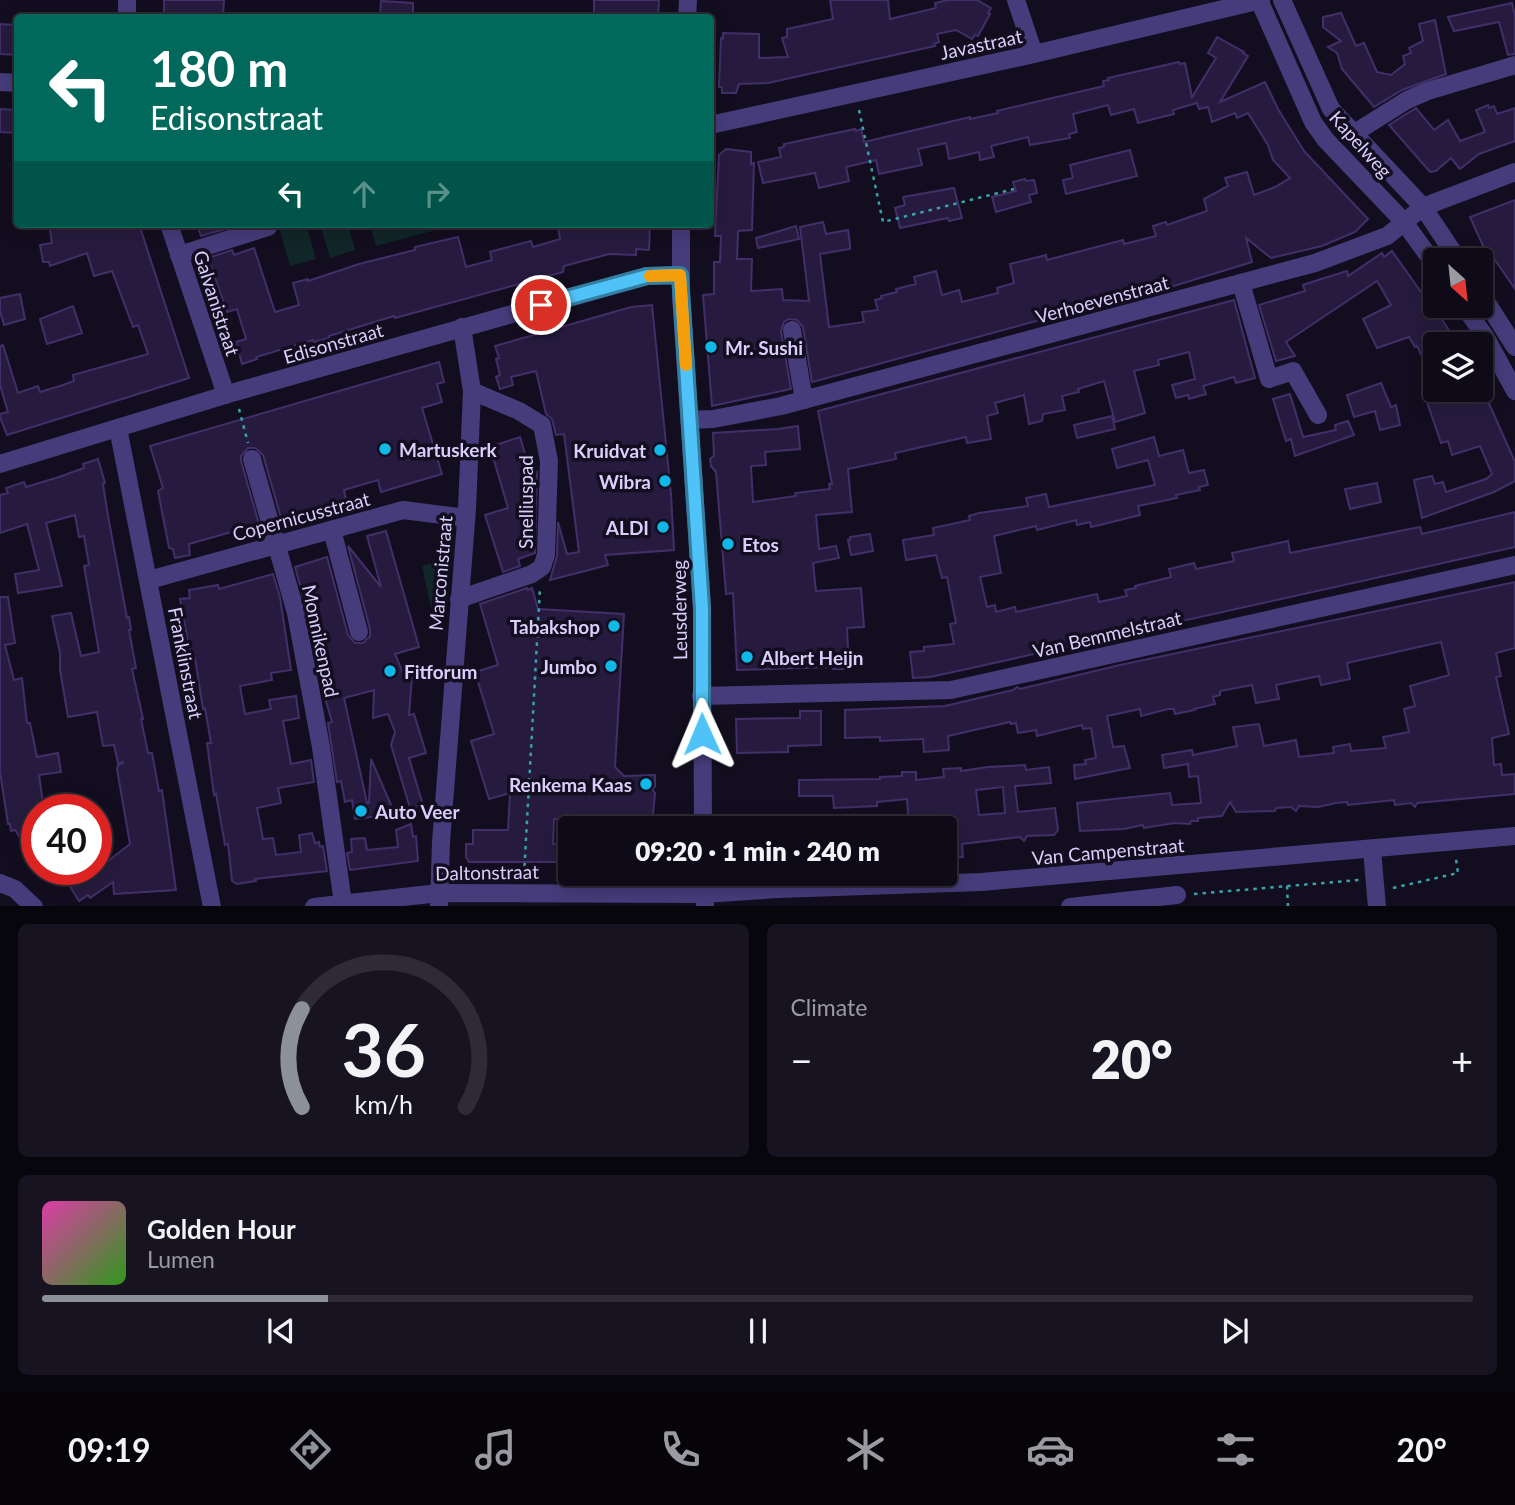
<!DOCTYPE html>
<meta charset="utf-8">
<style>
:root{--surface:#0e0a17;--page:#171320;--text:#f1f3f6;--muted:#9b9aa1;--line:#2e2b36;--accent:#8c9099}
body{margin:0;font-family:Lato,sans-serif;background:var(--page);color:var(--text);height:100vh;display:flex;flex-direction:column;font-size:26px;white-space:nowrap}
*{box-sizing:border-box;margin:0}
p{font-size:23px;color:var(--muted)}
.icon{flex:none;width:38px;height:38px;fill:none;stroke:currentColor;stroke-width:2;stroke-linecap:round;stroke-linejoin:round}
.map{position:relative;height:906px;overflow:hidden}
.side{display:flex;flex-direction:column;gap:18px;padding:18px;background:#08060d;flex:1}
.side>*{flex:none}
.banner{position:absolute;left:14px;top:14px;width:700px;height:214px;border-radius:7px;box-shadow:0 4px 18px #0003,0 0 0 2px var(--line);background:#00695c;color:#fff;overflow:hidden}
.needle{width:46px;rotate:153deg}
.tools{position:absolute;left:1423px;top:248px;display:grid;gap:14px}
.tools a{display:grid;place-items:center;width:70px;height:70px;border-radius:7px;background:var(--surface);box-shadow:0 4px 18px #0003,0 0 0 2px var(--line);font-size:35px}
.speed{position:absolute;left:21px;top:794px;display:flex;gap:14px;font-size:35px;font-weight:700;text-align:center}
.speed>*{display:grid;place-content:center;width:91px;height:91px;border-radius:50%;background:var(--surface);box-shadow:0 4px 18px #0003,0 0 0 2px var(--line);line-height:1}
.speed .limit{border:10px solid #d22;background:#fff;color:#111}
.pin{position:absolute;display:grid;place-items:center;width:60px;height:60px;color:#fff;margin:-30px;border:4px solid #fff;border-radius:50%;box-shadow:0 2px 7px #0007}
.me{position:absolute;width:77px;margin:-38px;rotate:359deg;stroke-linejoin:round;filter:drop-shadow(0 0 5px #0008)}
.turn{display:flex;align-items:center;gap:24px;height:147px;padding:0 21px;font-size:32px}
.turn .icon{width:91px;height:91px;stroke-width:2.5}
.turn b{display:block;font-size:49px;line-height:60px}
.lanes{display:flex;align-items:center;height:66px;padding:0 21px;background:#0003;justify-content:center;gap:35px;direction:ltr}
.lanes .off{opacity:.35}
.big{font-size:52px;font-weight:800;line-height:1.1}
.side .card{flex:1;display:flex;flex-direction:column;justify-content:center;gap:10px;min-width:0;padding:0 24px;border-radius:10px;background:var(--page)}
.side .dial{align-items:center;gap:0}
.dial svg{height:182px;overflow:visible;fill:none;stroke:var(--line);stroke-width:7;stroke-linecap:round;text-anchor:middle}
.dial text{fill:var(--text);stroke:none}
.song{display:flex;align-items:center;gap:21px}
.cover{width:84px;height:84px;border-radius:10px;background:linear-gradient(135deg,hsl(320 70% 55%),hsl(110 70% 35%))}
.played{height:7px;border-radius:4px;background:linear-gradient(90deg,var(--accent) 20%,var(--line) 20%)}
.keys{display:flex;justify-content:space-around;direction:ltr}
.heat{display:flex;justify-content:space-between;align-items:center;font-size:38px;direction:ltr}
.side .tiles{flex:1;display:grid;gap:18px;grid-template-columns:1fr 1fr}
.card:last-child{grid-column:span 2}
.trip{position:absolute;left:558px;top:816px;width:399px;height:70px;border-radius:7px;background:var(--surface);box-shadow:0 4px 18px #0003,0 0 0 2px var(--line);font-weight:800;line-height:70px;text-align:center}
.tabs{display:flex;height:112px;justify-content:space-around;align-items:center;background:#060409;color:var(--muted)}
.tabs .icon{width:49px;height:49px}
.tabs .active{color:var(--accent)}
.tabs b{font-size:32px;color:var(--text)}
.map>svg:first-child{display:block}
</style>
<div class="map">
<svg width="1515" height="907" viewBox="0 0 1515 907">
<rect width="100%" height="100%" fill="#130e1f"/>
<g fill="#112628">
<polygon points="278,224 306,224 316,259 290,266"/>
<polygon points="320,224 348,224 355,250 330,258"/>
<polygon points="370,224 434,224 436,230 376,246"/>
<polygon points="450,557 446,613 432,612 422,566"/>
</g>
<g fill="#261b3e" stroke="#412f69" stroke-width="2" fill-rule="evenodd">
<polygon points="164,0 224,0 223,15 164,13"/>
<polygon points="594,0 659,0 658,18 594,18"/>
<polygon points="830,0 888,0 890,19 936,8 935,3 948,0 977,0 991,8 988,13 990,14 978,36 975,35 972,39 956,30 937,34 939,42 934,44 935,46 768,83 739,84 736,93 722,93 722,87 719,87 721,38 723,39 723,33 759,34 759,58 788,57 782,38 787,37 787,29 833,19"/>
<polygon points="381,1 413,3 413,18 380,18"/>
<polygon points="1512,3 1515,16 1515,54 1508,55 1499,22 1454,31 1448,17"/>
<polygon points="1341,13 1356,46 1364,43 1377,72 1391,75 1405,64 1403,56 1411,53 1409,48 1423,41 1419,24 1435,20 1446,74 1402,90 1374,107 1342,69 1337,53 1328,47 1341,41 1323,27 1323,17"/>
<polygon points="0,24 18,25 18,55 0,54"/>
<polygon points="1217,37 1244,52 1243,53 1248,56 1220,102 1265,82 1278,109 1304,151 1368,219 1355,232 1322,246 1271,258 1246,238 1252,262 1167,288 1166,286 1095,305 816,381 812,382 803,327 797,320 789,319 784,322 781,331 791,389 712,406 703,295 714,294 714,262 720,262 721,236 715,236 716,214 719,155 726,149 751,152 751,164 754,163 752,230 738,231 737,259 752,259 751,291 782,289 783,300 809,301 800,227 823,222 826,234 848,230 850,244 850,249 820,254 829,327 864,322 862,312 878,310 875,300 882,298 881,296 897,292 896,289 916,284 914,277 936,271 942,295 959,290 962,302 998,293 997,288 1014,283 1010,264 1046,255 1047,260 1123,240 1124,244 1156,236 1153,226 1166,222 1167,225 1207,211 1204,199 1228,186 1225,178 1247,172 1254,195 1275,187 1290,178 1273,160 1268,145 1248,113 1237,118 1235,113 1212,122 1208,107 1199,109 1197,103 1173,110 1174,114 1138,123 1134,109 1111,115 1108,105 1073,114 1077,132 1069,134 1070,138 1030,145 1028,137 991,146 994,157 980,160 979,152 949,159 946,143 918,149 922,165 879,174 876,160 846,167 849,181 819,188 815,173 763,183 758,162 781,157 779,148 784,147 784,144 855,129 856,131 861,129 864,142 970,117 970,119 998,113 997,111 1104,86 1103,81 1109,80 1108,78 1179,62 1180,64 1185,63 1192,97 1216,58 1208,53"/>
<polygon points="1488,105 1489,108 1494,106 1497,114 1515,108 1515,141 1479,154 1460,169 1451,158 1436,171 1430,172 1389,125 1416,108 1434,130 1448,120 1460,141 1485,132 1476,110"/>
<polygon points="0,109 18,110 18,133 0,132"/>
<polygon points="1130,150 1137,176 1066,194 1063,180 1073,178 1070,165"/>
<polygon points="1025,179 1026,181 1034,180 1037,193 1029,195 1031,202 996,212 992,197 1016,191 1013,182"/>
<polygon points="954,188 962,218 949,221 948,218 900,228 895,208 905,205 903,197"/>
<polygon points="1515,200 1515,289 1493,257 1489,259 1470,217"/>
<polygon points="49,224 139,224 189,378 7,435 0,417 0,414 8,412 0,385 0,346 3,345 18,393 38,386 40,392 60,386 74,381 73,375 148,354 138,325 133,327 112,271 94,276 87,253 50,266 49,262 43,262 40,245 52,243"/>
<polygon points="197,224 223,224 225,229 201,236"/>
<polygon points="603,224 650,224 649,250 636,249 636,255 609,254 564,266 563,272 395,318 394,316 329,336 329,338 314,342 313,340 256,357 257,359 242,364 236,342 246,339 237,309 227,312 208,258 232,250 234,255 254,248 275,312 299,305 293,283 308,279 308,281 359,264 415,250 415,247 458,237 466,267 492,260 490,252 497,250 531,241 533,247 560,239 558,227 575,225 603,226"/>
<polygon points="796,226 799,239 758,248 756,238"/>
<polygon points="1392,251 1426,299 1435,293 1435,308 1458,345 1435,345 1435,383 1417,346 1415,347 1409,337 1377,348 1363,319 1391,305 1377,281 1286,342 1295,356 1276,361 1259,305 1305,291 1303,285 1318,280 1347,271 1348,276 1382,253 1384,257"/>
<polygon points="20,294 25,319 4,325 0,311 0,298"/>
<polygon points="1234,300 1255,378 1236,383 1234,377 1203,386 1206,394 1189,399 1188,395 1176,398 1172,385 1195,379 1189,352 1158,360 1159,365 1134,371 1145,413 1115,422 1104,381 1078,389 1079,392 1062,396 1065,410 1043,414 1042,421 1029,424 1024,395 995,403 998,413 987,416 991,439 967,443 966,437 895,453 896,459 848,469 852,512 816,515 819,549 836,546 839,558 813,563 816,591 861,588 864,627 847,628 849,669 833,669 833,667 737,670 733,593 726,594 716,472 711,466 710,459 714,456 713,433 778,429 798,426 800,449 765,452 766,465 751,466 753,502 796,496 795,493 830,489 829,484 832,484 818,411"/>
<polygon points="652,305 671,494 674,550 605,555 608,565 550,580 557,556 558,522 567,554 579,552 564,434 556,435 552,419 546,414 536,371 511,377 513,385 500,389 496,377 500,375 496,359 499,358 495,346 631,307"/>
<polygon points="73,306 82,333 47,344 40,319"/>
<polygon points="439,362 444,382 437,384 442,402 422,408 442,474 381,492 378,480 344,490 346,500 281,518 263,455 255,448 248,448 241,456 241,461 259,524 189,544 190,555 175,558 173,549 169,548 158,491 163,488 150,446"/>
<polygon points="1381,383 1391,407 1396,405 1400,425 1380,430 1375,411 1354,417 1347,395"/>
<polygon points="1447,390 1483,390 1515,462 1515,481 1494,492 1422,518 1414,480 1432,476 1435,484 1443,482 1446,492 1486,479 1492,474 1480,446 1452,455 1448,441 1441,443 1425,396"/>
<polygon points="1290,394 1303,437 1336,430 1335,425 1348,421 1354,435 1295,456 1291,439 1286,441 1273,399"/>
<polygon points="1112,416 1115,429 1077,438 1074,425"/>
<polygon points="520,437 531,474 537,472 535,553 518,559 520,566 503,572 485,515 508,508 490,447"/>
<polygon points="1154,437 1159,456 1183,450 1189,473 1204,470 1208,485 1199,487 1200,490 1176,495 1177,498 1138,506 1140,515 1100,525 1091,527 1090,522 1077,525 1076,520 1037,530 1036,526 994,536 1001,573 980,577 987,607 995,605 996,612 1015,607 1016,612 1097,594 1099,602 1127,596 1125,590 1136,588 1135,586 1171,577 1169,569 1194,563 1196,569 1234,561 1232,553 1288,541 1290,553 1420,527 1422,534 1515,512 1515,547 967,669 930,677 913,678 910,652 924,651 924,647 954,644 950,624 956,623 947,577 942,578 936,555 906,560 903,540 934,535 933,528 970,520 969,516 979,513 1028,506 1026,498 1046,494 1049,507 1155,485 1148,460 1117,468 1112,449"/>
<polygon points="98,459 105,483 103,484 108,516 127,618 129,617 131,630 129,630 136,668 132,669 143,719 141,719 148,753 152,753 159,791 162,790 176,890 114,894 113,882 90,898 88,895 79,901 60,870 96,870 96,837 103,836 108,861 130,844 117,769 118,765 124,762 118,763 114,745 103,746 97,712 68,717 60,670 60,653 52,616 71,613 81,656 99,652 84,566 89,565 84,536 79,537 75,515 46,523 62,586 18,593 15,574 39,570 27,524 0,533 0,495 8,493 6,488 24,482 26,487 59,477 84,468 83,464"/>
<polygon points="1377,483 1381,502 1350,509 1345,489"/>
<polygon points="386,531 419,647 395,654 405,678 412,676 409,715 414,714 426,753 409,758 423,805 410,808 391,745 395,732 388,714 373,718 374,690 344,698 367,803 369,803 371,759 395,814 355,819 352,800 345,802 341,781 337,782 328,723 332,722 321,684 307,611 295,567 327,557 348,635 355,643 363,643 370,636 370,629 348,546 381,587 367,536"/>
<polygon points="870,534 873,551 851,555 848,540 850,540 850,537"/>
<polygon points="273,574 280,597 291,670 271,673 272,680 240,686 245,714 271,709 269,700 296,696 299,718 283,721 291,764 311,760 314,782 278,788 281,803 257,808 260,823 263,839 273,838 276,855 301,852 299,835 312,833 315,843 319,842 320,847 323,846 327,871 255,879 256,881 237,884 232,881 228,844 225,845 216,794 214,795 207,743 211,743 205,708 203,709 195,658 191,659 180,599 190,598 189,590 218,585 219,589"/>
<polygon points="1515,582 1515,648 1496,653 1501,676 1496,677 1509,734 1492,738 1494,765 1501,764 1502,775 1515,774 1515,794 1417,803 1415,807 1411,803 1395,805 1394,800 1348,805 1347,802 1336,803 1318,807 1299,806 1296,811 1291,807 1276,808 1275,811 1236,812 1230,802 1222,816 1198,818 1198,821 1191,821 1190,824 1175,823 1144,828 1143,825 1124,829 1080,831 1077,803 1170,793 1172,805 1201,803 1198,776 1189,777 1188,764 1164,768 1162,755 1192,750 1193,755 1237,746 1233,727 1259,724 1264,746 1296,740 1299,757 1334,753 1333,747 1350,744 1351,751 1386,748 1383,737 1409,732 1404,709 1415,706 1410,686 1449,675 1441,642 1347,663 1350,679 1321,685 1319,676 1276,685 1279,699 1256,703 1252,685 1220,691 1220,695 1213,697 1215,704 1194,709 1195,710 1175,714 1174,709 1168,709 1141,716 1140,709 1107,716 1113,747 1124,746 1130,768 1075,779 1074,765 1086,764 1085,760 1096,758 1091,728 1083,729 1082,725 1037,736 1036,730 1018,733 1016,723 1011,724 1010,722 948,736 949,750 924,752 923,739 880,741 880,737 845,738 845,710 945,706 1013,690 1017,687 1020,689 1120,665"/>
<polygon points="527,588 528,590 532,588 538,609 624,614 615,767 624,776 655,775 655,787 652,789 655,793 653,814 655,828 580,828 580,819 554,819 553,844 564,844 562,862 469,862 466,857 466,844 473,844 473,830 508,830 510,793 489,799 471,741 494,734 475,672 498,665 480,604"/>
<polygon points="0,597 8,597 15,643 5,645 14,680 22,678 27,723 30,723 37,757 58,753 61,772 39,775 44,810 37,810 37,864 15,830 11,831 10,824 8,824 0,772"/>
<polygon points="800,711 821,711 821,745 788,746 788,752 737,753 736,719 800,718"/>
<path d="M1025 765 1026 770 1049 767 1051 783 1015 786 1018 812 1055 808 1058 830 1054 835 1027 836 1024 841 1020 837 962 844 963 857 945 859V826L909 828 907 799 877 802V806L834 808 833 796H799V780L880 779V777L902 776V772H916V780L944 777 943 769 961 768V771L988 767ZM1003 787 1005 813 979 815 976 790Z"/>
<polygon points="411,824 413,837 416,836 418,861 350,870 347,853 352,852 351,839 365,838 367,850 398,847 396,830"/>
</g>
<g fill="none" stroke-linecap="round" stroke-linejoin="round">
<g stroke="#35a3a9" stroke-width="2.5" stroke-dasharray="3.5 5" stroke-linecap="butt">
<polyline points="859,110 883,222 1014,189"/>
<polyline points="239,409 248,443"/>
<polyline points="524,875 540,588"/>
<polyline points="1287,886 1288,907"/>
<polyline points="1393,888 1458,873 1456,859"/>
<polyline points="1194,894 1359,880"/>
</g>
<g stroke="#463c7b" stroke-width="18">
<polyline points="1016,0 1034,54"/>
<polyline points="1259,0 1313,122 1325,139 1404,222 1435,265"/>
<polyline points="1282,0 1331,109 1423,207 1459,261"/>
<polyline points="127,18 127,0"/>
<polyline points="687,18 688,0"/>
<polyline points="0,82 18,83"/>
<polyline points="710,125 1034,54 1261,0"/>
<polyline points="1353,134 1407,100 1428,91 1515,65"/>
<polyline points="169,224 226,395"/>
<polyline points="681,224 681,296 702,608 703,828"/>
<polyline points="179,255 268,227"/>
<polyline points="1241,283 1269,379 1293,371 1318,415"/>
<polyline points="1480,292 1515,347"/>
<polyline points="1464,306 1486,338 1515,391"/>
<polyline points="792,330 804,400"/>
<polyline points="689,420 713,419 781,406 1315,263 1387,236 1423,207 1515,172"/>
<polyline points="118,428 212,907"/>
<polyline points="252,459 296,613 321,747 343,903"/>
<polyline points="0,464 235,392 647,276 680,275"/>
<polyline points="332,530 359,632"/>
<polyline points="149,580 403,510 466,518"/>
<polyline points="459,599 532,574 542,567 546,555 549,461 542,425 519,411 472,391"/>
<polyline points="701,696 951,690 1515,565"/>
<polyline points="1372,850 1377,907"/>
<polyline points="704,873 705,905"/>
<polyline points="0,883 15,889 34,907"/>
<polyline points="314,907 439,893 704,894 778,889 981,882 1515,836"/>
<polyline points="439,907 441,842 467,509 472,391 462,327"/>
<polyline points="1070,907 1177,895"/>
</g>
</g>
<g fill="none" stroke-linecap="round" stroke-linejoin="round">
<defs>
<polyline id="route" points="541,305 647,276 680,275 702,608 702,734"/>
</defs>
<use href="#route" stroke="#337fa1" stroke-width="18"/>
<use href="#route" stroke="#4fc3f7" stroke-width="12"/>
<polyline stroke="#f59e0b" stroke-width="12" points="650,276 680,275 686,365"/>
</g>
<g fill="#0fb8e7" stroke="#130e1f" stroke-width="2.5">
<circle cx="711" cy="347" r="7"/>
<circle cx="385" cy="449" r="7"/>
<circle cx="660" cy="450" r="7"/>
<circle cx="665" cy="481" r="7"/>
<circle cx="663" cy="527" r="7"/>
<circle cx="728" cy="544" r="7"/>
<circle cx="614" cy="626" r="7"/>
<circle cx="747" cy="657" r="7"/>
<circle cx="611" cy="666" r="7"/>
<circle cx="390" cy="671" r="7"/>
<circle cx="646" cy="784" r="7"/>
<circle cx="361" cy="811" r="7"/>
</g>
<g text-anchor="middle" dominant-baseline="central" stroke-width="7" stroke-linejoin="round" paint-order="stroke">
<g font-size="19" fill="#d9cffc" stroke="#130e1f">
<text transform="translate(981 44) rotate(-12)">Javastraat</text>
<text transform="translate(1361 144) rotate(48)">Kapelweg</text>
<text transform="translate(1102 299) rotate(-15)">Verhoevenstraat</text>
<text transform="translate(217 303) rotate(72)">Galvanistraat</text>
<text transform="translate(333 343) rotate(-16)">Edisonstraat</text>
<text transform="translate(525 502) rotate(-90)">Snelliuspad</text>
<text transform="translate(301 516) rotate(-15)">Copernicusstraat</text>
<text transform="translate(440 573) rotate(-85)">Marconistraat</text>
<text transform="translate(679 610) rotate(-91)">Leusderweg</text>
<text transform="translate(1107 634) rotate(-13)">Van Bemmelstraat</text>
<text transform="translate(321 641) rotate(78)">Monnikenpad</text>
<text transform="translate(186 663) rotate(79)">Franklinstraat</text>
<text transform="translate(1108 851) rotate(-5)">Van Campenstraat</text>
<text transform="translate(487 872) rotate(-1)">Daltonstraat</text>
</g>
<g font-size="19" font-weight="bold" fill="#d9cffc" stroke="#130e1f" text-anchor="start">
<text x="725" y="347">Mr. Sushi</text>
<text x="399" y="449">Martuskerk</text>
<text x="646" y="450" text-anchor="end">Kruidvat</text>
<text x="651" y="481" text-anchor="end">Wibra</text>
<text x="649" y="527" text-anchor="end">ALDI</text>
<text x="742" y="544">Etos</text>
<text x="600" y="626" text-anchor="end">Tabakshop</text>
<text x="761" y="657">Albert Heijn</text>
<text x="597" y="666" text-anchor="end">Jumbo</text>
<text x="404" y="671">Fitforum</text>
<text x="632" y="784" text-anchor="end">Renkema Kaas</text>
<text x="375" y="811">Auto Veer</text>
</g>
</g>
</svg>
<div class="tools">
<a><svg class="needle" viewBox="-14 -14 28 28"><path d="M0-13l5 13h-10z" fill="#e53935"/><path d="M0 13l5-13h-10z" fill="#9b9aa1"/></svg></a>
<a><svg class="icon" aria-label="layers" viewBox="0 0 24 24"><path d="M12 4l9 5-9 5-9-5zM3 14l9 5 9-5"/></svg></a>
</div>
<div class="speed"><div class="limit">40</div></div>
<div class="pin" style="left:541px;top:305px;background:#d93025"><svg class="icon" aria-label="arrive" viewBox="0 0 24 24"><path d="M6 21V4h12l-3 4 3 4H6"/></svg></div>
<svg class="me" style="left:702px;top:734px" viewBox="-20 -20 40 40"><path d="M0-17L14 15 0 8-14 15z" fill="#4fc3f7" stroke="#fff" stroke-width="4"/></svg>
<div class="trip">09:20 · 1 min · 240 m</div>
<div class="banner">
<div class="turn"><svg class="icon" aria-label="left" viewBox="0 0 24 24"><path d="M17 20v-9H6M10 6l-5 5 5 5"/></svg><div><b>180 m</b>Edisonstraat</div></div>
<div class="lanes"><svg class="icon" aria-label="left" viewBox="0 0 24 24"><path d="M17 20v-9H6M10 6l-5 5 5 5"/></svg><svg class="icon off" aria-label="ahead" viewBox="0 0 24 24"><path d="M12 20V5M6 11l6-6 6 6"/></svg><svg class="icon off" aria-label="right" viewBox="0 0 24 24"><path d="M7 20v-9h11M14 6l5 5-5 5"/></svg></div>
</div>
</div>
<section class="side">
<div class="tiles">
<div class="card dial"><svg viewBox="0 0 100 80">
<path d="M14 69A42 42 0 1 1 86 69"/>
<path d="M14 69A42 42 0 0 1 14 26" stroke="#8c9099"/>
<text x="50" y="56" font-size="32" font-weight="700">36</text>
<text x="50" y="72" font-size="11">km/h</text>
</svg></div>
<div class="card"><p>Climate</p>
<div class="heat"><a>−</a><b class="big">20°</b><a>+</a></div>
</div>
<div class="card">
<div class="song"><i class="cover"></i><div><b>Golden Hour</b><p>Lumen</p></div></div>
<div class="played"></div>
<div class="keys"><svg class="icon" aria-label="previous" viewBox="0 0 24 24"><path d="M18 5L8 12l10 7zM5 5v14"/></svg><svg class="icon" aria-label="pause" viewBox="0 0 24 24"><path d="M8 5v14M16 5v14"/></svg><svg class="icon" aria-label="next" viewBox="0 0 24 24"><path d="M6 5l10 7-10 7zM19 5v14"/></svg></div>
</div>
</div>
</section>
<nav class="tabs">
<b>09:19</b>
<svg class="icon active" aria-label="directions" viewBox="0 0 24 24"><path d="M12 3l9 9-9 9-9-9zM9 14v-3h6M13 9l2 2-2 2"/></svg>
<svg class="icon" aria-label="music" viewBox="0 0 24 24"><path d="M9 18V5l10-2v13"/><circle cx="6" cy="18" r="3"/><circle cx="16" cy="16" r="3"/></svg>
<svg class="icon" aria-label="phone" viewBox="0 0 24 24"><path d="M5 4h4l2 5-3 2q2 4 5 5l2-3 5 2v4C11 20 4 13 5 4z"/></svg>
<svg class="icon" aria-label="climate" viewBox="0 0 24 24"><path d="M12 3v18M4 7l16 10M4 17L20 7"/></svg>
<svg class="icon" aria-label="car" viewBox="0 0 24 24"><path d="M5 17H2v-5l4-1 3-4h7l3 4 3 1v5h-3M9 17h6M6 11h13"/><circle cx="7" cy="17" r="2"/><circle cx="17" cy="17" r="2"/></svg>
<svg class="icon" aria-label="filters" viewBox="0 0 24 24"><path d="M4 7h16M4 17h16"/><circle cx="9" cy="7" r="2"/><circle cx="15" cy="17" r="2"/></svg>
<b>20°</b>
</nav>
